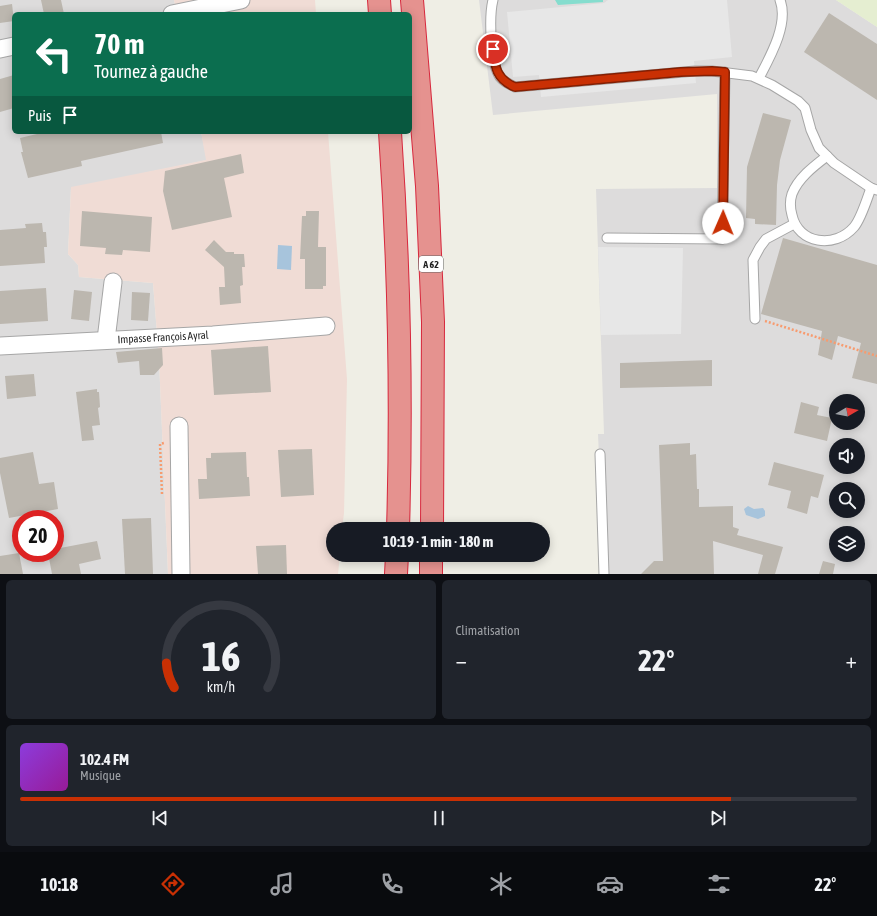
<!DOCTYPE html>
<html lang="fr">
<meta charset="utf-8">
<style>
:root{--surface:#171b24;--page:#20242c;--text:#f1f3f6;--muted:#9ea1a6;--line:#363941;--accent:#c93004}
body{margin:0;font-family:"Asap Condensed",sans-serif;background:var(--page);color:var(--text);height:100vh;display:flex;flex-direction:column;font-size:15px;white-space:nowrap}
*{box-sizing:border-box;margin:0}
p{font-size:13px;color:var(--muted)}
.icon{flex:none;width:22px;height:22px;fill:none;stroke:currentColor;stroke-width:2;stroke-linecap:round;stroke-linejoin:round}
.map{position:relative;height:574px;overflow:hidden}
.sheet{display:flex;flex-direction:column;gap:6px;padding:6px;background:#0d0f14;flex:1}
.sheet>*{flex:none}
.hud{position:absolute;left:12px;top:12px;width:400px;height:122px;border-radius:6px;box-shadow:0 2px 10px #0003;background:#0b6e4f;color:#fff;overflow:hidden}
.needle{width:26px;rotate:80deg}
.buttons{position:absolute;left:829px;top:394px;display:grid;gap:8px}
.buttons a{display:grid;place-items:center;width:36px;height:36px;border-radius:50%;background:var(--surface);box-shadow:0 2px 10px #0003;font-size:20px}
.speed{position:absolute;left:12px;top:510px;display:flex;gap:8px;font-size:20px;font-weight:700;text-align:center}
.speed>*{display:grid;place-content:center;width:52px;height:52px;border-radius:50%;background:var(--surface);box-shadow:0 2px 10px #0003;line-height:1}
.speed .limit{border:6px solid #d22;background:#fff;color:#111}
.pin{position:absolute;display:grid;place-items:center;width:34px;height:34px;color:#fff;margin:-17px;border:2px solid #fff;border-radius:50%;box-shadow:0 1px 4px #0007}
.me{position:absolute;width:44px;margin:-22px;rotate:1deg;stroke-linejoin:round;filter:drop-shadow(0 0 3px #0008)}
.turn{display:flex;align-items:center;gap:14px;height:84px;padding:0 16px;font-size:18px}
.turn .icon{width:52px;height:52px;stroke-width:2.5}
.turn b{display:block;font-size:28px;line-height:34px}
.then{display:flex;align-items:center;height:38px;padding:0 16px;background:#0003;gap:8px;font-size:15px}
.big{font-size:30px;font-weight:700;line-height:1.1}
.sheet .widget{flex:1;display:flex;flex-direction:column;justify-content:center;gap:6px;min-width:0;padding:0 14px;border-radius:6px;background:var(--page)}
.sheet .dial{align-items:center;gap:0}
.dial svg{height:104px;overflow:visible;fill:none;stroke:var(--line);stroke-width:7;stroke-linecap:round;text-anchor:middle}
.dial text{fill:var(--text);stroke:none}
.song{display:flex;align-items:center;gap:12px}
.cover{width:48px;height:48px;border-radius:6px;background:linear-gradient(135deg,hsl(270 70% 55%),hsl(300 70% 35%))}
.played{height:4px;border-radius:2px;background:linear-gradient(90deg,var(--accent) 85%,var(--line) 85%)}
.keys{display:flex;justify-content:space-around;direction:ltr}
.heat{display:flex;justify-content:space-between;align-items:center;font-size:22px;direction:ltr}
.sheet .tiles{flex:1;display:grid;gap:6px;grid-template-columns:1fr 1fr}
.widget:last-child{grid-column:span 2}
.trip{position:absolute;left:326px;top:522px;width:224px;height:40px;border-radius:20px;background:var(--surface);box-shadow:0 2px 10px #0003;font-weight:700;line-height:40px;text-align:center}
.dock{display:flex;height:64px;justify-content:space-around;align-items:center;background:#090b0e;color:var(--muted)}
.dock .icon{width:28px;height:28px}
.dock .selected{color:var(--accent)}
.dock b{font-size:18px;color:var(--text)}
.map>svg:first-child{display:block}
</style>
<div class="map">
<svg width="877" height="574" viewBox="0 0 877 574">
<rect width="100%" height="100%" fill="#efeee5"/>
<g fill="#dddcdc" fill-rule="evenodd">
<path d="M0 0H174L177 14H14V132H201L207 160 71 188 68 254 78 265 79 277 153 283 159 359 168 574H0ZM21 519H55V553H21Z"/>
<path d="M479 0H836L877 27V574H604L598 434H604L596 189 717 188V94L493 115ZM836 401H858V423H836ZM836 445H858V467H836ZM836 489H858V511H836ZM836 533H858V555H836Z"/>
</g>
<g fill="#f0dcd5">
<polygon points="174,0 315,0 316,14 177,14"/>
<polygon points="201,132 328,132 347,379 344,513 342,529 333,529 333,555 340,555 338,574 168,574 159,359 153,283 79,277 78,265 68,254 71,187 206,160"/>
</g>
<polygon fill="#e5eed1" points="836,0 877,0 877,27"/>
<polygon fill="#85ddce" points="555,0 603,0 603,2 558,5"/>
<g fill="#e7e7e7">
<polygon points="608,0 727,0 732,57 694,61 696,83 541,97 539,75 513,77 507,12 604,3"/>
<polygon points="598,247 683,248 681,334 601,335"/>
</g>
<g fill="#a7c4dc">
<polygon points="278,245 292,246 291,270 277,269"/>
<polygon points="748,506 754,509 763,508 765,511 765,516 758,519 746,515 744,509"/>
</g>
<g fill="#bcb7af">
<polygon points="41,0 61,0 64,14 44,14"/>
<polygon points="12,4 14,21 0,23 0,6"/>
<polygon points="829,13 877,44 877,100 804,52"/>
<polygon points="14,75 14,108 0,112 0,79"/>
<polygon points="763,113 791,120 780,160 777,185 776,225 755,224 755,219 746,218 747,167"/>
<polygon points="37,132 161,132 163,143 81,161 82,166 28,178 21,152 23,152 20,138 37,134"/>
<polygon points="241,154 244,173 224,178 232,217 172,230 163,191 165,171"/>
<polygon points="82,211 152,217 150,252 123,250 122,255 105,254 106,248 80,246"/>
<polygon points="306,211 319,211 318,247 326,247 326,286 323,286 323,289 305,289 305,259 300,259 302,216 306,216"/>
<polygon points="42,223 43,232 46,232 47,247 44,247 45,263 0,266 0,230 26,228 25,224"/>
<polygon points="783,238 877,265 877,384 852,378 861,343 838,336 832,360 818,355 822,331 761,314"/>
<polygon points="214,240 226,252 234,252 234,254 244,254 245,267 242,267 243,285 240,286 241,303 220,305 219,287 225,287 224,267 205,250"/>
<polygon points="46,288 48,321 0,324 0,291"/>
<polygon points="74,290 92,292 89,321 71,319"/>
<polygon points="132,292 150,293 148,321 131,320"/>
<polygon points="268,346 271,392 214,395 211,350"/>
<polygon points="162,348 163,365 154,375 140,375 139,361 118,363 116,352"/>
<polygon points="712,360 712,386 620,388 620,363"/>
<polygon points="34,374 36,396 7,399 5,376"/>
<polygon points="97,389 97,392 99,392 100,407 98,408 100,425 92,426 94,440 82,441 76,392"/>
<polygon points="801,402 819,407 817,415 832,418 827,441 794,433"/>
<polygon points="690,443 690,455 696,454 697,489 699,489 699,507 733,506 733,527 739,529 737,535 783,547 775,574 758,574 763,555 713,541 714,574 641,574 654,561 663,561 659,445"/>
<polygon points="312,449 314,495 281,497 278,450"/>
<polygon points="33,452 39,484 54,482 58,509 9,518 0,473 0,458"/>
<polygon points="246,452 247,477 249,477 250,496 199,499 198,479 207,479 206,458 211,458 211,453"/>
<polygon points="774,462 824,475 818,498 811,496 807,514 787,508 791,491 768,485"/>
<polygon points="151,518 153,574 125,574 122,519"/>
<polygon points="97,541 101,559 79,564 81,574 52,574 48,553 55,553 55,549"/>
<polygon points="286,545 287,574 258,574 256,546"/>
<polygon points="19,553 23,574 0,574 0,556"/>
<polygon points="823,561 835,564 833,574 819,574"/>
</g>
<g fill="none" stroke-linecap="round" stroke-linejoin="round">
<defs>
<g id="service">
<path d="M493 0C489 16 490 63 500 77 504 82 509 84 515 87L695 71H712L752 76 772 85 798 101 805 108 811 130 819 148 834 163 871 188 877 190"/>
<path d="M759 78C770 57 789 24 780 0"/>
<path d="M827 156C814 166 798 178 792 194 790 200 790 208 792 215 798 244 835 249 854 227 861 219 867 199 871 188"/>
<polyline points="607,238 722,239 725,72"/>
<polyline points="755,319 753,260 760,247 766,239 794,224"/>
<polyline points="600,454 604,574"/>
</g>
<g id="minor">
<polyline points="172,14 241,0"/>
<polyline points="0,49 14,46"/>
<polyline points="106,340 113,282"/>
<polyline points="0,346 213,335 326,326"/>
<polyline points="179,426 181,574"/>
</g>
<g id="motorway">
<polyline points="379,0 380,14"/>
<polyline points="412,0 427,186 433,322 432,529"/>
<path d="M390 132C399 264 402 397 398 529"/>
<polyline points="396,574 397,555"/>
<polyline points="431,574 431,555"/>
</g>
</defs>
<use href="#service" stroke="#a6a6a6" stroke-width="11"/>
<use href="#minor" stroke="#a6a6a6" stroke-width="19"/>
<use href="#motorway" stroke="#d7283d" stroke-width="24"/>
<g stroke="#f79b6f" stroke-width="2.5" stroke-dasharray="2 2" stroke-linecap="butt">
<polyline points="765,321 877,356"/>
<polyline points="162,494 160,444 164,443"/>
</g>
<use href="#service" stroke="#fff" stroke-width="9"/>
<use href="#minor" stroke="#fff" stroke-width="17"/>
<use href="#motorway" stroke="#e5928f" stroke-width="22"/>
</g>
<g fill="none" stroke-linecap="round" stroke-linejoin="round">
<defs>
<path id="route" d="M493 49C495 67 496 79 515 87L681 72 712 71 725 72 723 223"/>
</defs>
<use href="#route" stroke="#831f03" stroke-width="10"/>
<use href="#route" stroke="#c93004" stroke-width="7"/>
</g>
<g text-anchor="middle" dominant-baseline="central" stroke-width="3" stroke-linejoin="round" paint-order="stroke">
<rect fill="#fff" stroke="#626262" stroke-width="1" x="419" y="256" width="24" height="16" rx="3"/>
<g font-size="10" font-weight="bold" fill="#1f1f1f">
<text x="431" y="264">A 62</text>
</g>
<g font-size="11" fill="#1f1f1f" stroke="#fff">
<text transform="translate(163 337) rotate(-3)">Impasse François Ayral</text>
</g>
</g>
</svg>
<div class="buttons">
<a><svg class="needle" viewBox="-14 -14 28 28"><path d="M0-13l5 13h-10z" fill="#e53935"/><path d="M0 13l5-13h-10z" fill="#9ea1a6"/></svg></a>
<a><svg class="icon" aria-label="sound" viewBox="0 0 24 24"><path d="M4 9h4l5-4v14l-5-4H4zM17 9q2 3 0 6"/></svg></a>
<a><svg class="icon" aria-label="search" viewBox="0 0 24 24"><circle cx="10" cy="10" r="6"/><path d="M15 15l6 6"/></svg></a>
<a><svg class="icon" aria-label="layers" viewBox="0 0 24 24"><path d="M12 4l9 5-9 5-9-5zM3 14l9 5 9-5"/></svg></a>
</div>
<div class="speed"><div class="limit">20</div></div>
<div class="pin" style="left:493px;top:49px;background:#d93025"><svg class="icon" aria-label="arrive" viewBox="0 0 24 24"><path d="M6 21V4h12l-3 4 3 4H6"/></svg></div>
<svg class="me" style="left:723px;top:223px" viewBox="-20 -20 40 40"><circle r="19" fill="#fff"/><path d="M0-13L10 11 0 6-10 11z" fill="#c93004"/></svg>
<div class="trip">10:19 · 1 min · 180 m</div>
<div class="hud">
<div class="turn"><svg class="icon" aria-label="left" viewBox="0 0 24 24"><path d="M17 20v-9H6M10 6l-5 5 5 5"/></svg><div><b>70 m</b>Tournez à gauche</div></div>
<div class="then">Puis<svg class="icon" aria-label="arrive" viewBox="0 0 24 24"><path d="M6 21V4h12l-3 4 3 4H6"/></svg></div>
</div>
</div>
<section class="sheet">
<div class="tiles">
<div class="widget dial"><svg viewBox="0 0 100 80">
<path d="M14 69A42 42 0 1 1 86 69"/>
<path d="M14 69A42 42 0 0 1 8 50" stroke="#c93004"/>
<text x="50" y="56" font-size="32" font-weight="700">16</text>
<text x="50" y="72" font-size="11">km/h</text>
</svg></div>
<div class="widget"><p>Climatisation</p>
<div class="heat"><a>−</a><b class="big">22°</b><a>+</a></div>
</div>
<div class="widget">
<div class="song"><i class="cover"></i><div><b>102.4 FM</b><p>Musique</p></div></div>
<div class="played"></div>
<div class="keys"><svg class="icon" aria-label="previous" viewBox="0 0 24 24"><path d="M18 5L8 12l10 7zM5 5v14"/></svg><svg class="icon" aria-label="pause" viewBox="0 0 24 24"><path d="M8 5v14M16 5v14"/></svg><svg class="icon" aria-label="next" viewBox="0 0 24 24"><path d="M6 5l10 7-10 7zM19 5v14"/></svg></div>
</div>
</div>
</section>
<nav class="dock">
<b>10:18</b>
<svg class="icon selected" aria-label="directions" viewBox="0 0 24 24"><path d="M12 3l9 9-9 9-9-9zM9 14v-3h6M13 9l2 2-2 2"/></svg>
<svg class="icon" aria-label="music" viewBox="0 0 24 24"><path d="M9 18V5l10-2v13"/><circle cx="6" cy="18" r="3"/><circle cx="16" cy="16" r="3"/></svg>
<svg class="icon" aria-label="phone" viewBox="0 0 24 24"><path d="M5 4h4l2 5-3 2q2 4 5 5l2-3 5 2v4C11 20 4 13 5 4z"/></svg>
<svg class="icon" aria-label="climate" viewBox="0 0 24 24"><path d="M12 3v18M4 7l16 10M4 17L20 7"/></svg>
<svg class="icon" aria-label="car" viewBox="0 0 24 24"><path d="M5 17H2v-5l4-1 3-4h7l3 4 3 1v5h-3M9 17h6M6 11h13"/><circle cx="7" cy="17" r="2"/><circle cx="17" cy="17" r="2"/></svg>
<svg class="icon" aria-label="filters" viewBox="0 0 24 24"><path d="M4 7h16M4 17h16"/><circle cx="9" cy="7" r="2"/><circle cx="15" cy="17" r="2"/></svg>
<b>22°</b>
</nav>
